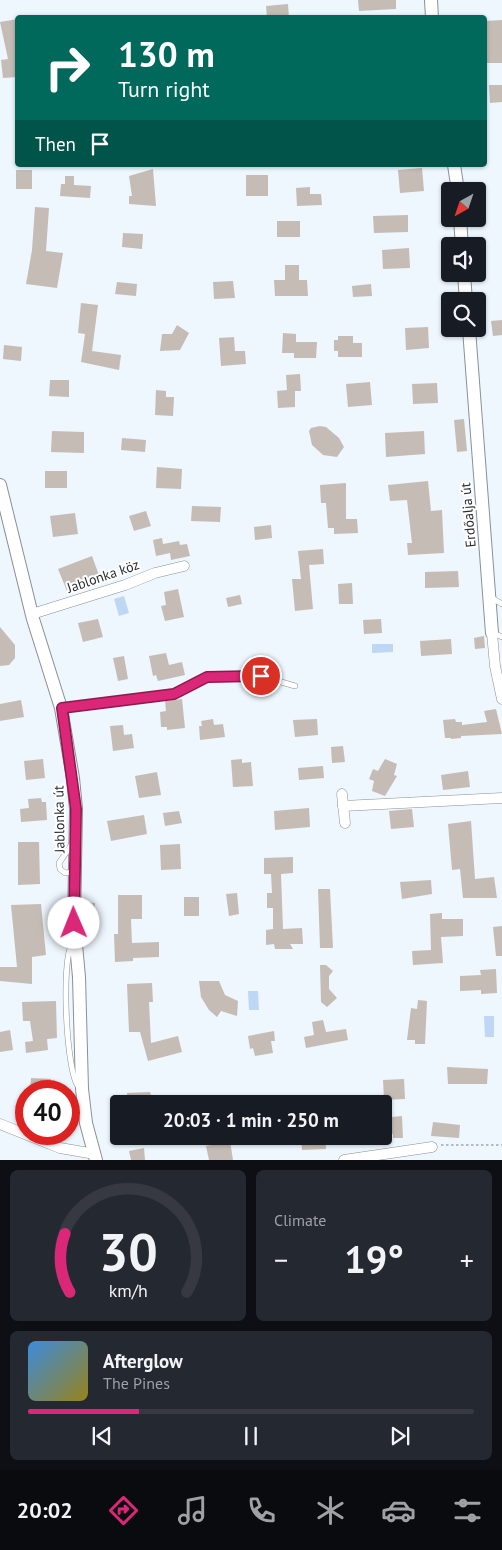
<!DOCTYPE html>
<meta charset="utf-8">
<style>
:root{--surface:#171b24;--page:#242831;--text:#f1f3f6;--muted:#9ea1a6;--line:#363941;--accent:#db2777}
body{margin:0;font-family:"PT Sans",sans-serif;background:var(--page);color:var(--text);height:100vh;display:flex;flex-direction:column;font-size:19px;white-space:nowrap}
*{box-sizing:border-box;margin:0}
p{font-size:16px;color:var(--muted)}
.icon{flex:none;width:28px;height:28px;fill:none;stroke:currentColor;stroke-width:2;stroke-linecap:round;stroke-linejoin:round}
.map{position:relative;height:1160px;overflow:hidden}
.drawer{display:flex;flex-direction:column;gap:10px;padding:10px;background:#0d0f14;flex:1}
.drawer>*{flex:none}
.banner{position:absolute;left:15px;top:15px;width:472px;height:152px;border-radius:5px;box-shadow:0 1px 4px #0004;background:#00695c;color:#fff;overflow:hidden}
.needle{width:32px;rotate:220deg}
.controls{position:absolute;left:441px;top:182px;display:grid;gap:10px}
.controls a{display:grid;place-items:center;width:45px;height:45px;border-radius:5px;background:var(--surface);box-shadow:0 1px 4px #0004;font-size:25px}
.speed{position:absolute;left:15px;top:1080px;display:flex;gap:10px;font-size:25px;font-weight:700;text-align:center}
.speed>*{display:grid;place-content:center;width:65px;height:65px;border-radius:50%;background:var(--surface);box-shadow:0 1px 4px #0004;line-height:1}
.speed .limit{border:8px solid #d22;background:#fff;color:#111}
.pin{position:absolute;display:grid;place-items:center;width:42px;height:42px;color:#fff;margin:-21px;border:2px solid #fff;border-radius:50%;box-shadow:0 1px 5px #0007}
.me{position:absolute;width:55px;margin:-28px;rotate:359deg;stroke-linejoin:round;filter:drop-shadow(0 0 4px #0008)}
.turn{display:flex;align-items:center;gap:18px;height:105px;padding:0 20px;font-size:22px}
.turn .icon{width:65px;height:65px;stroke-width:2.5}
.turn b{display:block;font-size:35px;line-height:42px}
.then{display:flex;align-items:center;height:48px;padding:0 20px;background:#0003;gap:10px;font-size:19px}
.big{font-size:38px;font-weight:800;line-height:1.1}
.drawer .widget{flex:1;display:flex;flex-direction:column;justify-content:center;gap:8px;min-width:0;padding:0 18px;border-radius:8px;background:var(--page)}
.drawer .dial{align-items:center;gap:0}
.dial svg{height:130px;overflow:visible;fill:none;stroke:var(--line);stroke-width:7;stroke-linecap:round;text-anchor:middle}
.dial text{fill:var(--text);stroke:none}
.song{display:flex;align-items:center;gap:15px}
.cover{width:60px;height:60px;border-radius:8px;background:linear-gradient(135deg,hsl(210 70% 55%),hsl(50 70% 35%))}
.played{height:5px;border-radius:2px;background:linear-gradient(90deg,var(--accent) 25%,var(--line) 25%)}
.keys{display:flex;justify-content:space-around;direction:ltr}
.heat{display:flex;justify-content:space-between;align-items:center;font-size:28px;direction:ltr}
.drawer .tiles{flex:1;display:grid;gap:10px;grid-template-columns:1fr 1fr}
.widget:last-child{grid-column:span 2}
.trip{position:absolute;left:110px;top:1095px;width:282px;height:50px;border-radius:5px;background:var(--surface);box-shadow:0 1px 4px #0004;font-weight:800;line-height:50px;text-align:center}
.tab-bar{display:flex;height:80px;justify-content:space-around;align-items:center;background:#090b0e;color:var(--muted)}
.tab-bar .icon{width:35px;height:35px}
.tab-bar .active{color:var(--accent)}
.tab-bar b{font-size:22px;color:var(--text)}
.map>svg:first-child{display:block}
</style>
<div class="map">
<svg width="502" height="1160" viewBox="0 0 502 1160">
<rect width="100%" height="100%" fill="#eef6fe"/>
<g fill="#bed7f5">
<polygon points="124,596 129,613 119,616 114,599"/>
<polygon points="372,644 393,644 393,652 372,653"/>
<polygon points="248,991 258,991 259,1010 249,1010"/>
<polygon points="484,1016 494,1016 494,1037 485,1037"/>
</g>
<g fill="#c6bcb6">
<polygon points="358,0 396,0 396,9 359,11"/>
<polygon points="288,4 289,18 267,18 266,6"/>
<polygon points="18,19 18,77 3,78 1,60 8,59 0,22"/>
<polygon points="502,20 502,63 486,63 485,21"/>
<polygon points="489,85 502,85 502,102 490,103"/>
<polygon points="422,168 424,191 400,193 398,170"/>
<polygon points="153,169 156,206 129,204 129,196 132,196 129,176"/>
<rect x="16" y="170" width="16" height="19"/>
<rect x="246" y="175" width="22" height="21"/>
<polygon points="65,176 74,176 74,185 91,186 90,198 60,196 61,184 65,184"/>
<polygon points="310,187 310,194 321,194 322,205 297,206 296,188"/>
<polygon points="35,207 49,208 46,251 63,253 57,288 26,284 32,250"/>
<polygon points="408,215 408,232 374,233 373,216"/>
<rect x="277" y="221" width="23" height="16"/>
<polygon points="123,233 143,234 142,249 122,247"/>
<polygon points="409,248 410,268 383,269 382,250"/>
<polygon points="285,265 299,265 299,280 307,280 308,296 275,296 274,280 285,280"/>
<polygon points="233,281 235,298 214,299 213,282"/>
<polygon points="117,282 137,284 136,296 115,294"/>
<polygon points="371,284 372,296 353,297 352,286"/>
<polygon points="81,303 98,305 92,351 121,355 119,370 81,362 85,334 78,333"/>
<polygon points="502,320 502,335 493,336 491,321"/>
<polygon points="177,325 189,333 180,350 160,351 162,334 172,334"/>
<polygon points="428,327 429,348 406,350 405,328"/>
<polygon points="283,333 296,334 296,342 317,342 316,358 294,358 294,353 282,353"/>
<polygon points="338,336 353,336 353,343 362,343 362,357 338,357 338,351 334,351 334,340 338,340"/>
<polygon points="234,337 235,351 245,351 246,364 221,366 219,338"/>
<polygon points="4,345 22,347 21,361 3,359"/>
<polygon points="300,374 301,391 295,391 295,407 278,408 277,391 287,390 286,375"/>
<polygon points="50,380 69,380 69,397 49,396"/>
<polygon points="370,382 372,405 348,407 346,384"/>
<polygon points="437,383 438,403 413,404 412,384"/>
<polygon points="156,390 166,391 166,397 174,397 173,416 155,415"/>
<polygon points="464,419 467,451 457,452 454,420"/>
<polygon points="320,426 326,427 339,438 344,447 337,457 323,455 312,445 309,431 311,428"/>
<polygon points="52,431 84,432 84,453 51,452"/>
<polygon points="424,431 425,454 386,457 385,433"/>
<polygon points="122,438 146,440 145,452 121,450"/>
<polygon points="157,467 182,469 181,489 156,488"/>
<rect x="45" y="471" width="22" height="17"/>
<polygon points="428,481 431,511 442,510 444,553 408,555 407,543 412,543 407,500 390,501 388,485"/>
<polygon points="346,483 346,519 357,519 358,533 334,534 334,528 328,528 326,503 321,503 320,485"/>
<polygon points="192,506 221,507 220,522 191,521"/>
<polygon points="146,511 151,526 134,531 129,516"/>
<polygon points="75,513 78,534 53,537 50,516"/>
<polygon points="271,525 272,538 255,540 254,527"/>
<polygon points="162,538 163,544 179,541 180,545 187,544 190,556 171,560 170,553 156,556 153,540"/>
<polygon points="323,549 324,564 309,565 313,609 295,611 292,579 301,579 298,551"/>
<polygon points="92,556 100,578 67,591 58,569"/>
<polygon points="458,571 459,587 425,588 425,572"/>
<polygon points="352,583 353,604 339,604 338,584"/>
<polygon points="178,589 184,617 165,621 161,606 166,605 164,592"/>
<polygon points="240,595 242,604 228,607 226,598"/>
<polygon points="98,619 103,637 83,642 78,623"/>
<polygon points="381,619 382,633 364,634 363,620"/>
<polygon points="0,627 15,645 15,658 9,665 0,666"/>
<polygon points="484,636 485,648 475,649 474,638"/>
<polygon points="451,639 452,654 421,656 420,641"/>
<polygon points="166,653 169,665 182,662 185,675 158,681 156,675 153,676 149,656"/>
<polygon points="124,656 128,679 118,681 113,658"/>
<polygon points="182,699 185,728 167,730 167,727 161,727 160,712 166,711 165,701"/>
<polygon points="21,700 24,717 0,721 0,704"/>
<polygon points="496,709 502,734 461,736 461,738 451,739 451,738 445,738 443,720 455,719 456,722 462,722 462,725 487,722 484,711"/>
<polygon points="213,719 214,725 223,724 225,737 200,740 199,726 202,726 201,721"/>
<polygon points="317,719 318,735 295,737 293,720"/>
<polygon points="123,725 124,735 132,734 134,748 113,751 110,726"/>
<polygon points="343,746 345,762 332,763 331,747"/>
<polygon points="43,759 45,778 26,780 24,761"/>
<polygon points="242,759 242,763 251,762 253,786 233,787 231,760"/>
<polygon points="385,759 397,764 394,775 397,776 385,796 372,791 374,781 369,779 373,769 378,771"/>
<polygon points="323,766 324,778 299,780 298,768"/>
<polygon points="468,771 470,787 443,790 441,775"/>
<polygon points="157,772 161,795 139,798 135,776"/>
<polygon points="41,798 42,802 46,802 47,820 21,822 20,809 29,808 28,799"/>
<polygon points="309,808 310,827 275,830 274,811"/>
<polygon points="412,809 414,827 391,829 389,811"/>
<polygon points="179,811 182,823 165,826 163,813"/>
<polygon points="144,815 147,834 111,841 107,821"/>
<polygon points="471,821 475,879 494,877 497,898 463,898 460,869 452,870 448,824"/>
<polygon points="18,842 39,842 40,884 18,885"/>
<polygon points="180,844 181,869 161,870 160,845"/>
<polygon points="293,857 293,873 281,874 283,929 302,928 303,944 290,944 293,949 275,949 274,944 266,945 266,930 273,929 273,908 267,908 267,893 272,893 271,874 264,874 264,858"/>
<polygon points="431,880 432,894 402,899 400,882"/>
<polygon points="318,889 330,889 333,948 320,948"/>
<polygon points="237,893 239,914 229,916 226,894"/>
<polygon points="118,895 142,895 142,919 131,919 132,943 159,942 159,957 133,958 133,961 115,962 114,934 118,934"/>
<rect x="184" y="897" width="15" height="19"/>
<polygon points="83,902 95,903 94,920 82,920"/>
<polygon points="41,904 46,955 32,957 32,984 0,981 0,967 17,967 11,905"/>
<polygon points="442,913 442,919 463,919 463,936 441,937 443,963 413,965 412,951 431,950 430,914"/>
<polygon points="502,926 502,956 496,956 493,927"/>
<polygon points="320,965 326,965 333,971 329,976 329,989 337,998 327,1007 321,1002"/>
<polygon points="496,969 497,993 481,994 481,990 460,991 460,976 481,975 480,970"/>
<polygon points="199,981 219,981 225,995 238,1001 237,1016 221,1011 217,1017 209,1010 201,997"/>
<polygon points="152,983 153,1002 149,1002 151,1043 178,1036 182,1052 148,1061 140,1032 129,1032 127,984"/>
<polygon points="418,1000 427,1001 425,1044 415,1044 415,1040 407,1040 411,1008 417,1009"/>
<polygon points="56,1001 57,1038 47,1039 48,1050 26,1053 25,1042 33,1041 30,1021 23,1021 22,1002"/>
<polygon points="323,1020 326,1032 346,1029 348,1040 306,1048 304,1037 314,1035 312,1022"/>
<polygon points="10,1030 13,1050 0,1052 0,1032"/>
<polygon points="274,1031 275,1041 271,1041 273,1053 255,1056 253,1048 250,1049 248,1036"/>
<polygon points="447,1067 488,1069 487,1084 448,1084"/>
<polygon points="31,1078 51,1079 50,1091 30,1091"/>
<polygon points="404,1079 405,1099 384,1100 383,1080"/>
<polygon points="150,1092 154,1104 127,1104 127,1093"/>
<polygon points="402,1116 403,1138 393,1138 393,1134 384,1134 384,1121 392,1120 392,1117"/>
<polygon points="433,1122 460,1125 459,1138 431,1136"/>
<polygon points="301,1136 325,1136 326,1149 302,1150"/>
<polygon points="230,1141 233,1160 209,1160 206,1146"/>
<polygon points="144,1148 145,1160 131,1160 129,1151"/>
</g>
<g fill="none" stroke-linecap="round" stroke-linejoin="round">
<defs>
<g id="service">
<polyline points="492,598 502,604"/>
<polyline points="493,633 502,637"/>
<polyline points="62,708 174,694 207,677 261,676 295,686"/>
<polyline points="72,844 59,863 60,869 65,873 74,872"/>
<path d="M75 943 72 944C61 960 66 1070 78 1086"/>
</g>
<g id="minor">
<polyline points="32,614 125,585 155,573 184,566"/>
<polyline points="492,633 495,666 502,699"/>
<polyline points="342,794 345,823"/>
<polyline points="343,806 502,798"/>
<polyline points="0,1124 60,1148 95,1154"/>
<polyline points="344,1160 432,1147"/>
</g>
<g id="tertiary">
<polyline points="431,0 432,18"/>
<polyline points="454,165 458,191"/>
<polyline points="460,219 462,246"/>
<polyline points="464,274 466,301"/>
<polyline points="469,329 492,633"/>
<polyline points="0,485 33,619 61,708 73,778 76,809 74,923 79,977 82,1089 86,1123 96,1160"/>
</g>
</defs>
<use href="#service" stroke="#899097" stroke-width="6"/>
<use href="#minor" stroke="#899097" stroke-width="11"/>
<use href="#tertiary" stroke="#899097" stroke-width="14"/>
<polyline stroke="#b4bac1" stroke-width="2" stroke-dasharray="2.5 2.5" stroke-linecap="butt" points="441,1145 502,1145"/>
<use href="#service" stroke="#fff" stroke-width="5"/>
<use href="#minor" stroke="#fff" stroke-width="10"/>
<use href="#tertiary" stroke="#fff" stroke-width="12"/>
</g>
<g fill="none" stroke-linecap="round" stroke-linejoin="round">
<defs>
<polyline id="route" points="74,923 76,809 62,708 174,694 207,677 261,676"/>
</defs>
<use href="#route" stroke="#8e194d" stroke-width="12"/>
<use href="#route" stroke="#db2777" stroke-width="9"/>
</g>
<g text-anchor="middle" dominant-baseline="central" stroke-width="4" stroke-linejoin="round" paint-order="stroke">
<g font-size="14" fill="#2c2f32" stroke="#fff">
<text transform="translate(468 515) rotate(-95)">Erdőalja út</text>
<text transform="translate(103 576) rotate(-19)">Jablonka köz</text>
<text transform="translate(59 819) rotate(-91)">Jablonka út</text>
</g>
</g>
</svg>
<div class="controls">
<a><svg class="needle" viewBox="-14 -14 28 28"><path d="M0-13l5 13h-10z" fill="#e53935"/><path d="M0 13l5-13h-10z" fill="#9ea1a6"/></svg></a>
<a><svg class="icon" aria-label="sound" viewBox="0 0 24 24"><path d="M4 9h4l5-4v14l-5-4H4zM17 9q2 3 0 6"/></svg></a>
<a><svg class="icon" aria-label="search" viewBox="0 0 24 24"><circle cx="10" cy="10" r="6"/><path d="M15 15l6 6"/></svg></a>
</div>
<div class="speed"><div class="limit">40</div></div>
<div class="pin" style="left:261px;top:676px;background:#d93025"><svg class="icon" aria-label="arrive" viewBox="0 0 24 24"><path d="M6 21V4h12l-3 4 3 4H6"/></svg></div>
<svg class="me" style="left:74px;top:923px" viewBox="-20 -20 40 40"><circle r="19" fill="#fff"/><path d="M0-13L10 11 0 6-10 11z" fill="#db2777"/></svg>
<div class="trip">20:03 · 1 min · 250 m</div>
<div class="banner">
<div class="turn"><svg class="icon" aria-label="right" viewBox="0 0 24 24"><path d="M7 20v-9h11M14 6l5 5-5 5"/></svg><div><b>130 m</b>Turn right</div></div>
<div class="then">Then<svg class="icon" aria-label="arrive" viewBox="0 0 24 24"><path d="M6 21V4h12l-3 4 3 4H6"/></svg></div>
</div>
</div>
<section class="drawer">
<div class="tiles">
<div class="widget dial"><svg viewBox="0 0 100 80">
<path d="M14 69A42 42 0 1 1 86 69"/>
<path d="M14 69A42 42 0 0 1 11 33" stroke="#db2777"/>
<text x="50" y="56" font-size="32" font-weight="700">30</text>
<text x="50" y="72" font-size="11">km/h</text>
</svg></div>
<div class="widget"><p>Climate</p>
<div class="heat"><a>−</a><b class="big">19°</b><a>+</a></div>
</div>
<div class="widget">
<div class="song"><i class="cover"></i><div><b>Afterglow</b><p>The Pines</p></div></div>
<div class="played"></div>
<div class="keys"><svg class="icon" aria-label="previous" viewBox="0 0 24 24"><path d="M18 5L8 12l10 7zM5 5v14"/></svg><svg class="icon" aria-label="pause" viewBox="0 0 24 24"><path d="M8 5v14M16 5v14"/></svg><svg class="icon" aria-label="next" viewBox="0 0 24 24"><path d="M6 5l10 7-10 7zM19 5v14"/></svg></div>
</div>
</div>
</section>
<nav class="tab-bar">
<b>20:02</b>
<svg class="icon active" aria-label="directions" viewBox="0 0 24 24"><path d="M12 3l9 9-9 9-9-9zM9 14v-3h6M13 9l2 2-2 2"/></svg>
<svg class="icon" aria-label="music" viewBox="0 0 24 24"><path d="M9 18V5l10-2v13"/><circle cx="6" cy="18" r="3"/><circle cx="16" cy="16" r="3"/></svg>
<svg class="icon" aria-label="phone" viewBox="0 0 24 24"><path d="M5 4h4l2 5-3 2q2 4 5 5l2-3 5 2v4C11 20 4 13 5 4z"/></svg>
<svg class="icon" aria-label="climate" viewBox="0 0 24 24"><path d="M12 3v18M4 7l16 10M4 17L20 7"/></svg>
<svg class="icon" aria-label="car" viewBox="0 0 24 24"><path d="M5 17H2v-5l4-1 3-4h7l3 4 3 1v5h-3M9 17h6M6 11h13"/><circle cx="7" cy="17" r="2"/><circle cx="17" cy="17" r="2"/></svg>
<svg class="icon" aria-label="filters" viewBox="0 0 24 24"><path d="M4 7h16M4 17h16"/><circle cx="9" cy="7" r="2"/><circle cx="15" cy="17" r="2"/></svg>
</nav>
